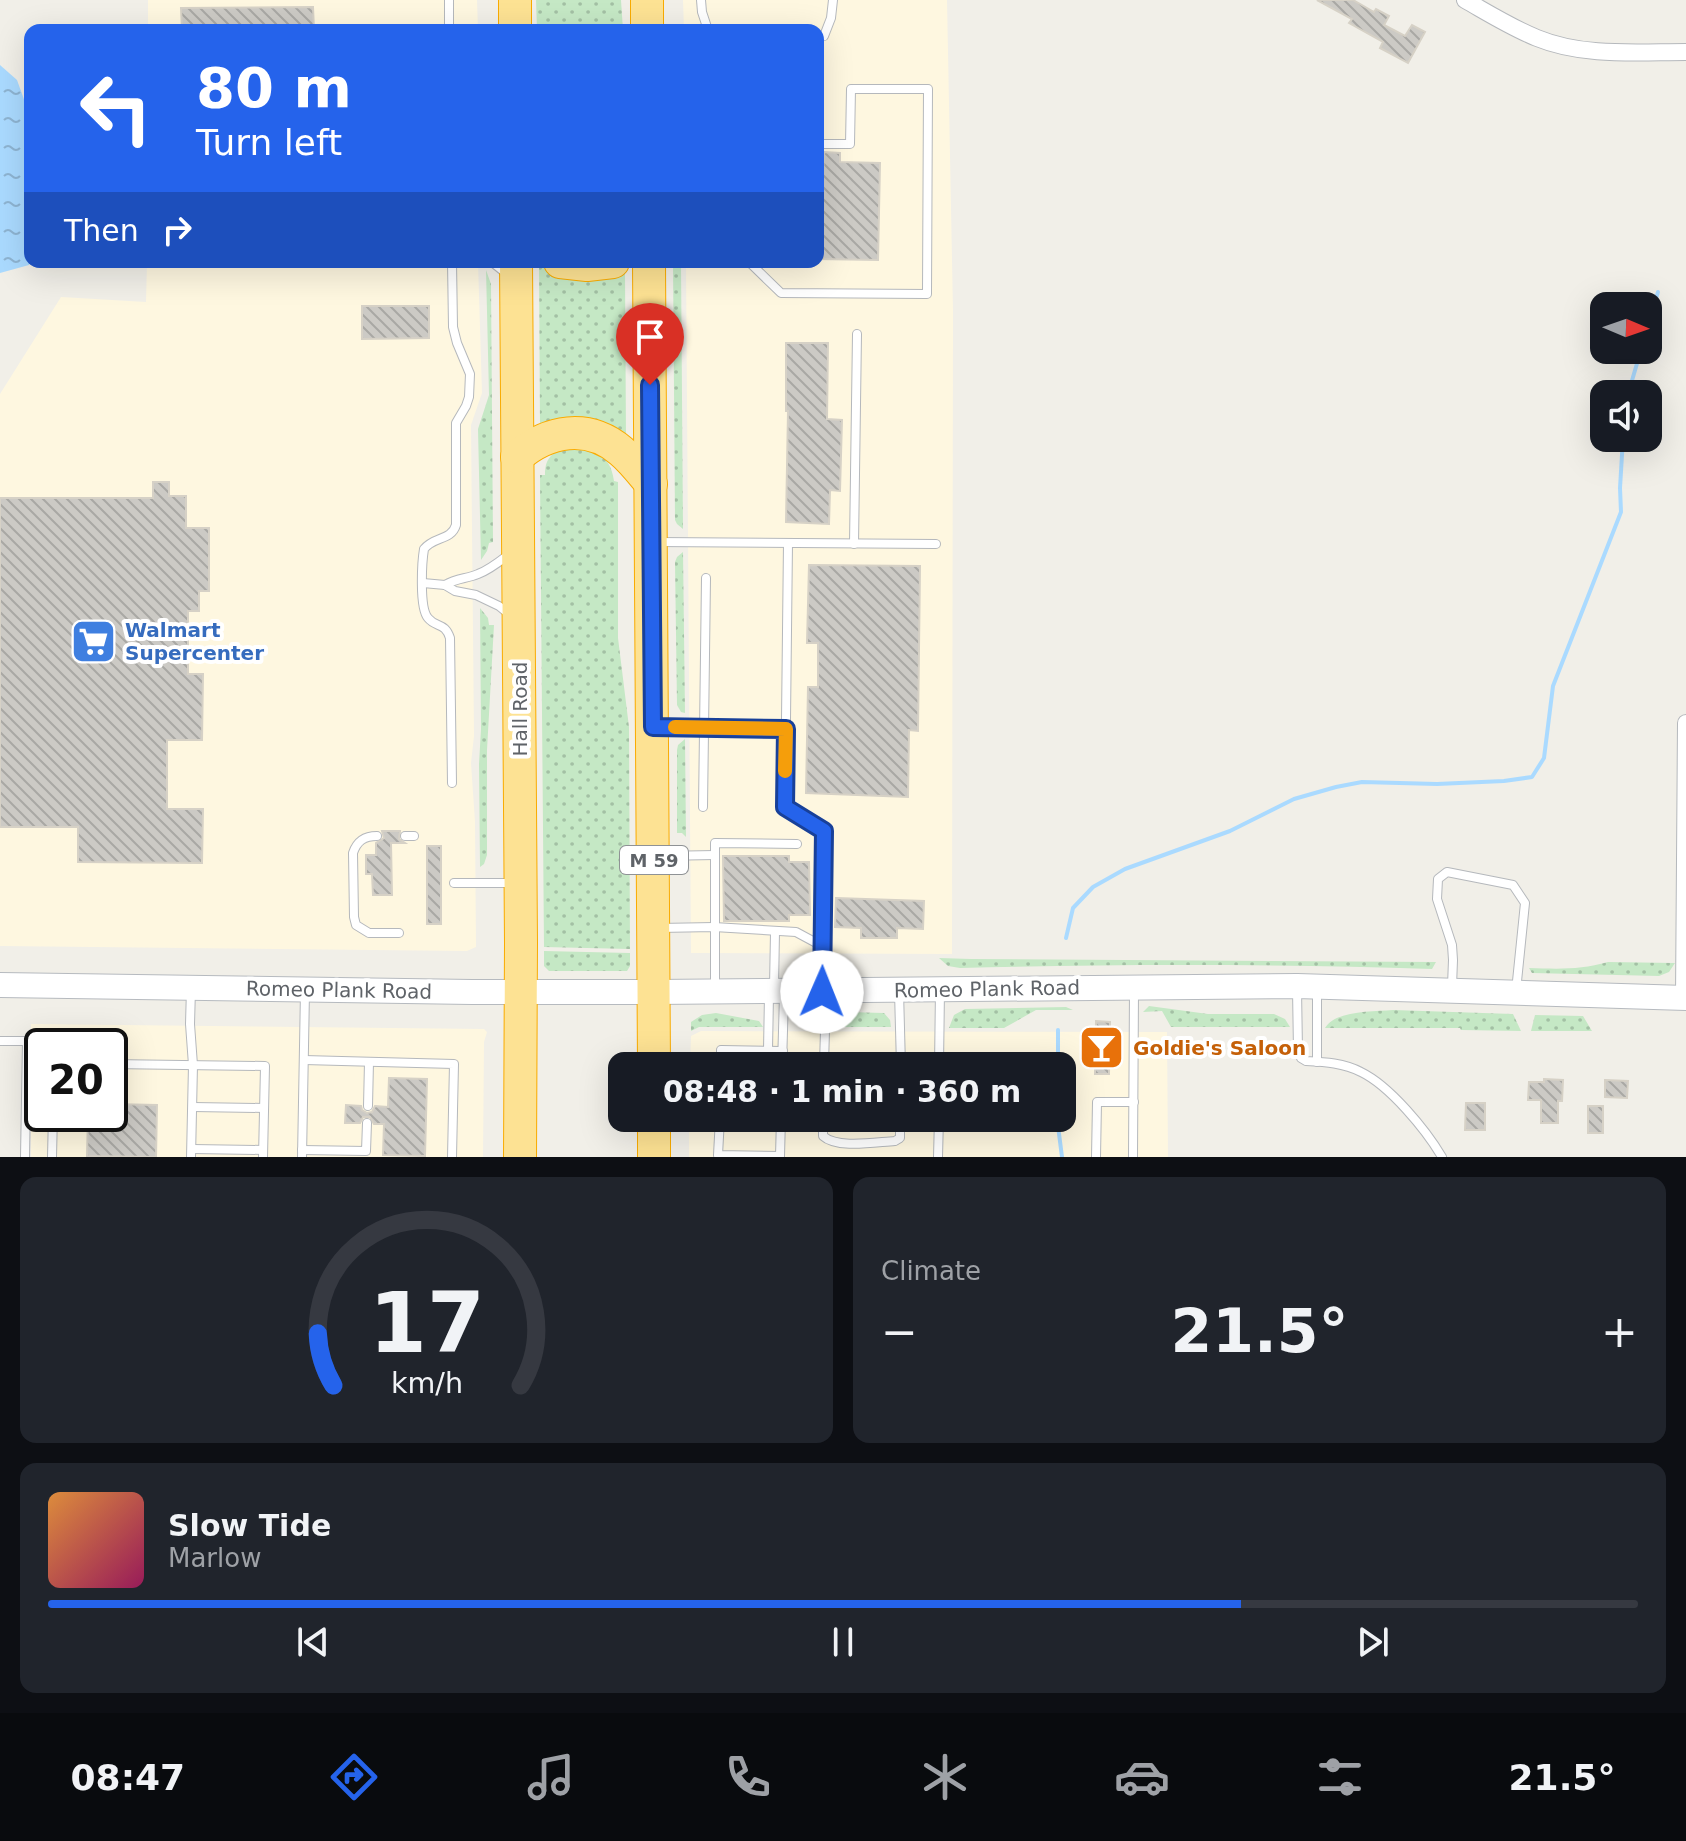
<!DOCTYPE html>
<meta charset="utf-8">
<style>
:root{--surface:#171b24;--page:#20242c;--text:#f1f3f6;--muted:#9ea1a6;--line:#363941;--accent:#2563eb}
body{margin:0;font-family:"DejaVu Sans",sans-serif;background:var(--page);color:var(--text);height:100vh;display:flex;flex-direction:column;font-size:30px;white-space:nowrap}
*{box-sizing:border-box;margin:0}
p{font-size:26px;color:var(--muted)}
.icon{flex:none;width:44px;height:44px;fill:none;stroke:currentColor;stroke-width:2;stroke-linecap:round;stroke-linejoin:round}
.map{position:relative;height:1157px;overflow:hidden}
.side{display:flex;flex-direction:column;gap:20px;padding:20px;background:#0d0f14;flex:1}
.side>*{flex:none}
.hud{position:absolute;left:24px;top:24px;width:800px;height:244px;border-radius:16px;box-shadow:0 8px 32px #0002;background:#2563eb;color:#fff;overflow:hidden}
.needle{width:52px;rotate:92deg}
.controls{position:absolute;left:1590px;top:292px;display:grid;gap:16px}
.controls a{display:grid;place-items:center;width:72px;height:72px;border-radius:16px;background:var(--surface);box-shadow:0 8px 32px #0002;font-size:40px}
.speed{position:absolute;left:24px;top:1028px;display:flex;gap:16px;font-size:40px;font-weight:700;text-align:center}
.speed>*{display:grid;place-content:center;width:104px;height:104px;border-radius:50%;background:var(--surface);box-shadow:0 8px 32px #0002;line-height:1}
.speed .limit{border:4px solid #111;border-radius:12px;background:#fff;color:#111}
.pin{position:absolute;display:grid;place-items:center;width:68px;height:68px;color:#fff;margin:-82px -34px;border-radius:50% 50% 50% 0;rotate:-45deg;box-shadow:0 0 8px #0007}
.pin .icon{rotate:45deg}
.me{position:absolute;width:88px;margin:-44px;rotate:1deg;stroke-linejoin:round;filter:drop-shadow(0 0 6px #0008)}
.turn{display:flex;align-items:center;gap:28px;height:168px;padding:0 40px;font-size:36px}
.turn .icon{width:104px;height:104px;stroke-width:2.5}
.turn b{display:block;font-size:56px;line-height:68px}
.then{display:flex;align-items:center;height:76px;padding:0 40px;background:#0003;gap:16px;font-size:30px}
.big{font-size:60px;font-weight:800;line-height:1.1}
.side .card{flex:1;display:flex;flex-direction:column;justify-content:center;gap:12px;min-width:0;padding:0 28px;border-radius:16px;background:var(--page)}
.side .dial{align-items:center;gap:0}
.dial svg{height:208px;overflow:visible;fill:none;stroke:var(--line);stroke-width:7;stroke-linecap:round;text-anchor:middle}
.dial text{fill:var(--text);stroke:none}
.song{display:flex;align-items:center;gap:24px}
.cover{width:96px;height:96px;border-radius:12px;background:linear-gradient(135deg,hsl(30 70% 55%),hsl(330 70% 35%))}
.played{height:8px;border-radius:4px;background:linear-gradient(90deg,var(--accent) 75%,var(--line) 75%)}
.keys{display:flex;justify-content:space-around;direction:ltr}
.heat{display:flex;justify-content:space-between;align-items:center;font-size:44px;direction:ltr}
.side .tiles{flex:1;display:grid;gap:20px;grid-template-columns:1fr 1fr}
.card:last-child{grid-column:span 2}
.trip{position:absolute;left:608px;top:1052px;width:468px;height:80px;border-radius:16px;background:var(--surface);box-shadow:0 8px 32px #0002;font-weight:800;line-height:80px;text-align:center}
.menu{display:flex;height:128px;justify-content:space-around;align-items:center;background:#090b0e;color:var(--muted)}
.menu .icon{width:56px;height:56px}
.menu .active{color:var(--accent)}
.menu b{font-size:36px;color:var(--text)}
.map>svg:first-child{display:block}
</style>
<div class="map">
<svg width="1686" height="1157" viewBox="0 0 1686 1157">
<defs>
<pattern id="grass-dots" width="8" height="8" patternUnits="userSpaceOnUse" patternTransform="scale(2)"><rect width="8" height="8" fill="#c5e8c5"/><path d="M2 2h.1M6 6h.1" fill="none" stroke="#a3c0a4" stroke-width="1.8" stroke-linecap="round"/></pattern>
<pattern id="water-ripples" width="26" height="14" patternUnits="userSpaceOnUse" patternTransform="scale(2)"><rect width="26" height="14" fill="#aadaff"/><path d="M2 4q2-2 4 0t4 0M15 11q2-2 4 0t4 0" fill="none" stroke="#8eb4d2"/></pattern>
<pattern id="building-back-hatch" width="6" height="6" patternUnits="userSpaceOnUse" patternTransform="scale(2)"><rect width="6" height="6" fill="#cccac5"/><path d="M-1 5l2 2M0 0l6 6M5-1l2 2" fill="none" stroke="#a9a8a4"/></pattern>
</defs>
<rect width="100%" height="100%" fill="#f1efe8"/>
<g fill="#fef7e0" fill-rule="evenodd">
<polygon points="148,0 477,0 478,30 148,30"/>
<polygon points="683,0 947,0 953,311 952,954 691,953 686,262 818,262 818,30 684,30"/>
<polygon points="147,262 478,262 482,393 471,425 474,736 471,763 475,822 476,947 467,951 0,946 0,394 61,297 146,302"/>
<path d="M31 1024 484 1029 487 1032 484 1042 483 1157H31ZM42 1046H110V1114H42Z"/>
<polygon points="701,1031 1167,1032 1168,1157 689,1157 689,1118 1062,1118 1062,1066 690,1066 691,1036"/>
</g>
<g fill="url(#grass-dots)">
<polygon points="536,0 621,0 623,30 537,30"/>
<polygon points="673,262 681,262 683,529 677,524 675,520"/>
<polygon points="539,264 546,268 624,271 625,272 626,439 540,427"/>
<polygon points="486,270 491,284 493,542 489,543 487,551 481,560 478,429 489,395"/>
<path d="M563 448C589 450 610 450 614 481L618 482V638L629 727 630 949 544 947 540 475H545C545 460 550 454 563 448Z"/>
<polygon points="683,552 685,713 681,712 677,705 675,562 677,557"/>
<polygon points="480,608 488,618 489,625 494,625 487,750 487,855 484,864 480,867 479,764 481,729"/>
<polygon points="685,739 686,837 682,833 677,833 677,750 678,745"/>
<polygon points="544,951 630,953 630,966 627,971 549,971 544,966"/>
<path d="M939 958 971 959 1436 962 1432 969C1274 964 1118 964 960 968L948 966Z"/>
<path d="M1608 962 1675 963 1669 972 1659 976 1532 973 1529 968C1558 969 1580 970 1608 962Z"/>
<polygon points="1149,1006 1208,1014 1274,1014 1285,1019 1290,1027 1171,1027 1162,1011 1143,1012"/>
<polygon points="1066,1007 1073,1010 1036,1010 1004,1028 949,1028 954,1015 965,1009"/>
<path d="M1393 1010 1513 1014 1521 1031 1461 1030 1460 1028H1325C1336 1010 1372 1012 1393 1010Z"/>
<polygon points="847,1012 884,1013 890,1020 891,1027 835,1027 838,1017"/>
<polygon points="716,1013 759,1021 763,1027 699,1027 691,1031 691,1022 702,1015"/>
<polygon points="1535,1015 1583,1016 1592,1031 1531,1031"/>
</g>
<polygon fill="url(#water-ripples)" points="0,65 17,80 30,116 30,262 29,265 0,273"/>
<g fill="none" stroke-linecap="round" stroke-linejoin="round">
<g stroke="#aadaff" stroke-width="4">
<polyline points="1648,326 1658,292"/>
<polyline points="1628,394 1641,350"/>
<polyline points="1066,938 1073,908 1093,887 1125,869 1230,831 1294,799 1336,787 1362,782 1437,784 1504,781 1532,777 1544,758 1553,686 1621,512 1620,488 1623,438"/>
<polyline points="1058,1066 1058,1030"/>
<polyline points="1057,1118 1062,1157"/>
</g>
</g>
<g fill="url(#building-back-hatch)" stroke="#d6d1c6" stroke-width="2">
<polygon points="1317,0 1353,0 1374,12 1376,9 1389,16 1384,25 1405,36 1412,25 1425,32 1408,63 1380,48 1383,42 1349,23 1352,19"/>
<polygon points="313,7 314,30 182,30 181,8"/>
<polygon points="824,152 840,153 840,162 880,163 878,260 818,259 818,172 823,172"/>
<polygon points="362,306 429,306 429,338 362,339"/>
<polygon points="786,343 828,343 827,419 842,420 840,491 830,490 829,524 786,522 788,411 786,411"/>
<polygon points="153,482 169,482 169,496 186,496 186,528 209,528 209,591 199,591 199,611 188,611 188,674 203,674 202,740 167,740 167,809 203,809 202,863 78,862 78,827 0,827 0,498 153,498"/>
<polygon points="809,565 920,566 918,731 909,730 908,797 806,793 808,687 818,687 818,643 807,643"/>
<polygon points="382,831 400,831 399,839 405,843 391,843 392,895 373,895 372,874 366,874 366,855 376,855 376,843 384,838"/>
<rect x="427" y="846" width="14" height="78"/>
<polygon points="723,856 789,856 789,862 809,862 810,915 789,915 789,921 724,921"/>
<polygon points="836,898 924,901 923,929 897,928 897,938 861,938 861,928 835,927"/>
<polygon points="1096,1021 1110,1022 1109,1074 1095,1074"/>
<polygon points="389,1078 427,1079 425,1156 383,1155 384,1124 374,1124 370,1117 363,1117 360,1123 345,1123 346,1105 361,1106 362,1110 367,1113 372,1112 375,1106 388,1107"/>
<polygon points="1544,1079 1563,1080 1562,1101 1558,1101 1558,1123 1541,1123 1541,1100 1528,1100 1529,1082 1544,1082"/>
<polygon points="1605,1080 1628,1081 1627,1098 1605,1097"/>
<polygon points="1466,1103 1485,1103 1485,1130 1465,1130"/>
<polygon points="110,1104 157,1105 156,1157 87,1156 88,1114 110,1114"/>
<rect x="1588" y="1106" width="15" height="27"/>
</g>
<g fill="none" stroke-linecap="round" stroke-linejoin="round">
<defs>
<g id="lane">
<polyline points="449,0 449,30"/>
<polyline points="701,0 702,12 708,30"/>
<polyline points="824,36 831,18 833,0"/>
<path d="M452 262 453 327 457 343 470 374 469 397 466 406 456 423V525C451 541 434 536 424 549 422 561 419 608 428 618 436 628 445 622 450 638L452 783"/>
<polyline points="492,262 507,274"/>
<polyline points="749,262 781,293 927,294 928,89 851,89 850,144 818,144"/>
<polyline points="656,542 936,544"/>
<polyline points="788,543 785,807 824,831 822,988"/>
<polyline points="854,544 857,334"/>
<polyline points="423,583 445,585 455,591 476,595 499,606 510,615"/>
<path d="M445 585C457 578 466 579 478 574 489 570 499 562 508 555"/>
<polyline points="658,727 786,729"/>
<polyline points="703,807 706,578"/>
<path d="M377 836C364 836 357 841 353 853L354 917 356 925 369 933H399"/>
<polyline points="405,836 414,836"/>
<polyline points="659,856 715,855"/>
<polyline points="454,883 512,883"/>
<polyline points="659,928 714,927 796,932 822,946"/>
<polyline points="1452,986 1453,960 1452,945 1437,899 1438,879 1447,872 1513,885 1525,903 1516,991"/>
<polyline points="715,987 715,843 797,844"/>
<polyline points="774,987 775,932"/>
<polyline points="191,989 190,1024 193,1065 191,1157"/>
<path d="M1297 989 1298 1050 1301 1058 1306 1061C1325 1062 1344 1063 1361 1072 1390 1086 1426 1130 1442 1157"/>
<polyline points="1317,990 1317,1062"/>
<polyline points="899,991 901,1066"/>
<polyline points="0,1041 27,1041 25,1157"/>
<polyline points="768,1050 769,995"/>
<polyline points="304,1060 454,1064 452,1157"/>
<polyline points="824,1063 901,1065"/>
<polyline points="110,1064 265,1066 263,1157"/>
<polyline points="824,1065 826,995"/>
<polyline points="721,1066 721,1050 783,1051"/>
<polyline points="782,1066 784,995"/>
<polyline points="939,1066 940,990"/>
<polyline points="368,1106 369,1062"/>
<polyline points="193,1107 264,1108"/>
<polyline points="694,1118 719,1120"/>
<polyline points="720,1118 718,1155 780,1156 781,1118"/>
<path d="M823 1118V1136C837 1149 876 1142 895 1141L900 1138V1118"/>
<polyline points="192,1149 263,1150"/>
<polyline points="302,1150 366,1151 367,1123"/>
<polyline points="52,1157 53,1114"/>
<polyline points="302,1157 305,991"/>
<polyline points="938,1157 939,1118"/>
<polyline points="1096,1157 1097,1102 1134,1102"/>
<polyline points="1133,1157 1134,991"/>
</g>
<g id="street">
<path d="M1465 0C1488 13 1512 28 1537 38 1583 57 1637 52 1686 52"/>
<polyline points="1684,998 1686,723"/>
</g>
<polyline id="secondary" points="0,985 472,992 655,992 1297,986 1686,998"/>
<g id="highway">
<polyline points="515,0 515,30"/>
<polyline points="647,0 647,30"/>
<polyline points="516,262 521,943 520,1157"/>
<polyline points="560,262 587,265 613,262"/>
<polyline points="649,262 654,1066"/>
<path d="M517 457C548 430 588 423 621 451 632 460 641 472 651 484"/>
<polyline points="654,1157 654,1118"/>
</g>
</defs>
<use href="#lane" stroke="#b5b8bc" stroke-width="10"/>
<use href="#street" stroke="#b5b8bc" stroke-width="18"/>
<use href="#secondary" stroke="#b6babf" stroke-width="26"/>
<use href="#highway" stroke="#f9ab00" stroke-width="34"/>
<use href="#lane" stroke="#fff" stroke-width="8"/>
<use href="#street" stroke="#fff" stroke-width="16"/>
<use href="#secondary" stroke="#fff" stroke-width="24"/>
<use href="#highway" stroke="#fde293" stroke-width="32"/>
</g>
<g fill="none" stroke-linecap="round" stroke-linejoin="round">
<defs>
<polyline id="route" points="650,385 653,727 786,729 785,807 824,831 822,992"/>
</defs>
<use href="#route" stroke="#184099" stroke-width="20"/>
<use href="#route" stroke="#2563eb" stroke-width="14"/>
<polyline stroke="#f59e0b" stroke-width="14" points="675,727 786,729 785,771"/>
</g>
<defs>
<symbol id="supermarket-square" viewBox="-11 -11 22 22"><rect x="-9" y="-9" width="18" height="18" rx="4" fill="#3f7fe0" stroke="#fff"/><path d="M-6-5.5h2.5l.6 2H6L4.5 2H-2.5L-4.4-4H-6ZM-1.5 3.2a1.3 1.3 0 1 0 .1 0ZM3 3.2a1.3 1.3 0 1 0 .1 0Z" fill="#fff"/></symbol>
<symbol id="bar-square" viewBox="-11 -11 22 22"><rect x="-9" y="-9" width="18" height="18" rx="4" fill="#e8710a" stroke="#fff"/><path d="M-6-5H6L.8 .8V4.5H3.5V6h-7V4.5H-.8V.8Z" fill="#fff"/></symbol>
</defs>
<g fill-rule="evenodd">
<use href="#supermarket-square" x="68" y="616" width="51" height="51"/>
<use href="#bar-square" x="1076" y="1022" width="51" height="51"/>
</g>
<g text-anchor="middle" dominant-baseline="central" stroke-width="8" stroke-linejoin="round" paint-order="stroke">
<rect fill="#fff" stroke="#8f9295" stroke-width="2" x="620" y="846" width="68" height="28" rx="6"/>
<g font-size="18" font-weight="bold" fill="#5f6368">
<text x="654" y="860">M 59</text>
</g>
<g font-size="20" font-weight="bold" fill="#366cbe" stroke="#fff" text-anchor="start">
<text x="125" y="630">Walmart<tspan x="125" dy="23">Supercenter</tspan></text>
</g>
<g font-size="20" fill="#5f6368" stroke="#fff">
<text transform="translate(520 709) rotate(-90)">Hall Road</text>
<text transform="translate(987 989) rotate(-1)">Romeo Plank Road</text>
<text transform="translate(339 990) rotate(1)">Romeo Plank Road</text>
</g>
<g font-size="20" font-weight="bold" fill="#c56008" stroke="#fff" text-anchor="start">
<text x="1133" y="1048">Goldie's Saloon</text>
</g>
</g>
</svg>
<div class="controls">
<a><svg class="needle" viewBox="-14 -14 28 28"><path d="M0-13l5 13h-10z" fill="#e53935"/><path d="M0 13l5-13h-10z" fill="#9ea1a6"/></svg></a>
<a><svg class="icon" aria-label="sound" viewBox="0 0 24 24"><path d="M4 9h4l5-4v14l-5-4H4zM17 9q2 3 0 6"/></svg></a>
</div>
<div class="speed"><div class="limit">20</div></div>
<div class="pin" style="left:650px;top:385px;background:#d93025"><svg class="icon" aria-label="arrive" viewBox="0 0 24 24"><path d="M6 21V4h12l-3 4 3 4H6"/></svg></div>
<svg class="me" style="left:822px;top:992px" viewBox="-20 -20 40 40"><circle r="19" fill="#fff"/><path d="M0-13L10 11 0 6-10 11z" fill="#2563eb"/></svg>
<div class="trip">08:48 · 1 min · 360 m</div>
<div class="hud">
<div class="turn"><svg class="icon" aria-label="left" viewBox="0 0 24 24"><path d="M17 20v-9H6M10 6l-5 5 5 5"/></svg><div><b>80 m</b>Turn left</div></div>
<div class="then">Then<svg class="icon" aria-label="right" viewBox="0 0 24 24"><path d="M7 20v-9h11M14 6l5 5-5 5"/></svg></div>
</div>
</div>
<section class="side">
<div class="tiles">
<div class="card dial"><svg viewBox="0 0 100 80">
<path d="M14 69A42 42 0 1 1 86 69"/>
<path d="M14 69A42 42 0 0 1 8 49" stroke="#2563eb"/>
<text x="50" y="56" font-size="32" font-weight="700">17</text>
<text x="50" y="72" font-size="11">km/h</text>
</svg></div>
<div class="card"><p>Climate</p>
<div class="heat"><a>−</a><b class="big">21.5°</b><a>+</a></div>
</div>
<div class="card">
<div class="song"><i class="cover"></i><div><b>Slow Tide</b><p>Marlow</p></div></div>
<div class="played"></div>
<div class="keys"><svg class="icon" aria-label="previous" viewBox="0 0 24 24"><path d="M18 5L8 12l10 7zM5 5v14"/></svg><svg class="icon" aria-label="pause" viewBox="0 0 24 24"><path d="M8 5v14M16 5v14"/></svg><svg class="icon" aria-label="next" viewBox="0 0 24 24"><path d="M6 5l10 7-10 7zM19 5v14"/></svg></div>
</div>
</div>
</section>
<nav class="menu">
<b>08:47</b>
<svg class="icon active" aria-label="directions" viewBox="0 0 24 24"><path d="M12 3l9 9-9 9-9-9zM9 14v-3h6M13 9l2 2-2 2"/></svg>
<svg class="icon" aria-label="music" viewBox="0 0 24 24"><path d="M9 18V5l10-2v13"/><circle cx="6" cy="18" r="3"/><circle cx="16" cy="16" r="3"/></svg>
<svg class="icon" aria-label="phone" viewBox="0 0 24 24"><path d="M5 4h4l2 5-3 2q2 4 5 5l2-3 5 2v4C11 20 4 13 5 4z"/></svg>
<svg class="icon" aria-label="climate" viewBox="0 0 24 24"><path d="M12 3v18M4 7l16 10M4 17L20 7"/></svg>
<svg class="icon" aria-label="car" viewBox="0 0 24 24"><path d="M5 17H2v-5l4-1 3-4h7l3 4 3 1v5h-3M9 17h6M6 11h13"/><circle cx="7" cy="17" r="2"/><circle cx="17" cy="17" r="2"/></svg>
<svg class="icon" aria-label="filters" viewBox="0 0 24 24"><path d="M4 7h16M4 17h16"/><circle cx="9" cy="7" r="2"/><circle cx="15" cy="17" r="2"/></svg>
<b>21.5°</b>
</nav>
